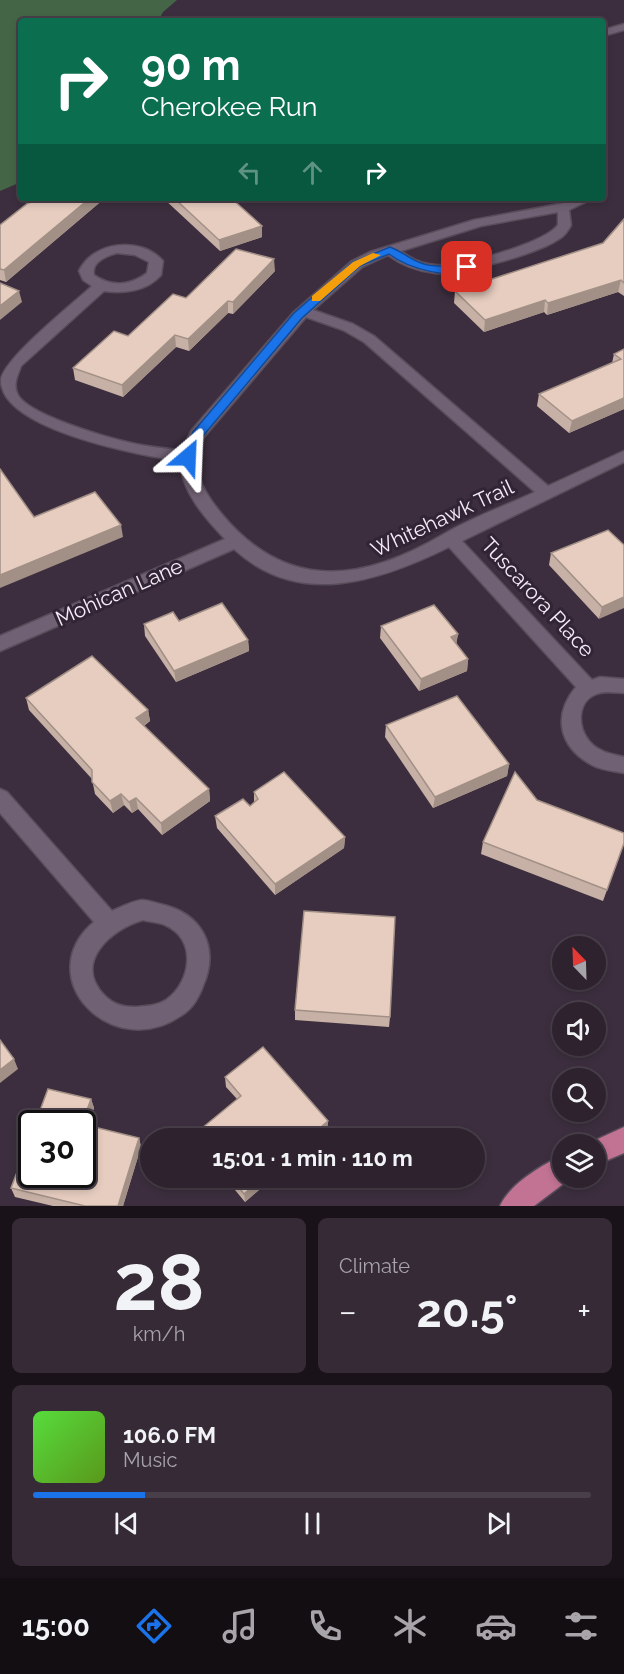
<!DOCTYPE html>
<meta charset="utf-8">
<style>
:root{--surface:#2d222e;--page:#352a36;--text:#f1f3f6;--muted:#a7a4aa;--line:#483f4a;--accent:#1a73e8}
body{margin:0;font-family:Raleway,sans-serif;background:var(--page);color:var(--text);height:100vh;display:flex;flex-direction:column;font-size:22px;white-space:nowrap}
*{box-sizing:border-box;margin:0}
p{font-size:20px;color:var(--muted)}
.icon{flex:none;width:33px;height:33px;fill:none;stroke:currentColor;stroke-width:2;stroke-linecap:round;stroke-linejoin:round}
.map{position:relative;height:1206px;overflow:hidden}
.sheet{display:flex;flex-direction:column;gap:12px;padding:12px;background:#191319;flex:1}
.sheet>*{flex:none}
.banner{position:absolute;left:18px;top:18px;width:588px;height:183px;border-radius:6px;box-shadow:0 3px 9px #0003,0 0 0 2px var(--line);background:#0b6e4f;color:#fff;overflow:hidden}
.needle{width:39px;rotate:337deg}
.tools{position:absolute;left:552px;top:936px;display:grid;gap:12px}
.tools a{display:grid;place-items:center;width:54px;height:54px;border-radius:50%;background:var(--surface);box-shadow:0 3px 9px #0003,0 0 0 2px var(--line);font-size:30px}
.speed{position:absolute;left:18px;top:1110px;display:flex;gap:12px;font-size:30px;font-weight:700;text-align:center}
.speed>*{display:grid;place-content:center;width:78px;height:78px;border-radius:50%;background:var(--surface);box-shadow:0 3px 9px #0003,0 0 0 2px var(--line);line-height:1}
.speed .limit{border:3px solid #111;border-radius:9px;background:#fff;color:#111}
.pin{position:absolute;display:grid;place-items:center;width:51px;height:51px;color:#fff;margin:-26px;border-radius:12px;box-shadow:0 3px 9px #0006}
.me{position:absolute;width:66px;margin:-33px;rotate:26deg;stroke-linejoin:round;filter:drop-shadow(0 0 4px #0008)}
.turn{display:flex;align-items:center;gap:21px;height:126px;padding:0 24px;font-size:27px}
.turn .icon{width:78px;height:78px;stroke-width:2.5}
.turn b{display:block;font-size:42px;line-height:51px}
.lanes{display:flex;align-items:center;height:57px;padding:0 24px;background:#0003;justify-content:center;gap:30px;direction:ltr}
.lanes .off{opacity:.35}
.big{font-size:45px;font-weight:700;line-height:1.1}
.sheet .widget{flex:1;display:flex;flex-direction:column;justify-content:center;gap:9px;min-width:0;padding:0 21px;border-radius:9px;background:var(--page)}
.sheet .dial{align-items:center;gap:0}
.dial b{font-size:78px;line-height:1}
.song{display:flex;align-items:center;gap:18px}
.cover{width:72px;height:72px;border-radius:9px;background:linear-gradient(135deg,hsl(110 70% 55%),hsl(90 70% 35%))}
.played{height:6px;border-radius:3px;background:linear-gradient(90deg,var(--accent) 20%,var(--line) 20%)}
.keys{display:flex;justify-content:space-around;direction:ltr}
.heat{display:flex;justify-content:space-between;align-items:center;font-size:33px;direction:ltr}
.sheet .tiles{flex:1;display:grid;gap:12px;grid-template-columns:1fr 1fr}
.widget:last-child{grid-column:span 2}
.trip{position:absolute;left:140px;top:1128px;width:345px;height:60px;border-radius:30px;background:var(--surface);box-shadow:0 3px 9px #0003,0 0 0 2px var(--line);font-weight:700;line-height:60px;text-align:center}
.menu{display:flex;height:96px;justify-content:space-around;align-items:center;background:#120e12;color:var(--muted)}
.menu .icon{width:42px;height:42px}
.menu .on{color:var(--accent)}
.menu b{font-size:27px;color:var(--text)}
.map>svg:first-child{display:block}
</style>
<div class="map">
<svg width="624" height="1206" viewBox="0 0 624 1206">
<rect width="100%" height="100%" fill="#3c2e3e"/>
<polygon fill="#446647" points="0,0 177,0 163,12 158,21 21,21 21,182 0,191"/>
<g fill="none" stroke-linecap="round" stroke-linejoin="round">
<defs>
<g id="minor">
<polygon points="624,24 624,30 603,36 603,30"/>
<path d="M578 198H594L569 210 571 225C568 231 564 236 559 239 537 254 461 275 435 273 417 271 403 266 388 255L362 267 313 310 353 324 374 336 548 486 624 451V462L462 541 592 680 600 677 624 679V693C617 693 607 691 600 693 577 698 576 727 590 742 599 752 611 754 624 757V773C614 771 601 770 592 765 559 747 552 716 576 687L449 547C380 581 299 609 234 549L0 651V636L225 539C205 518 181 491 180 461 144 456 0 430 1 380 4 358 73 304 92 286L83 280 79 271C93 241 141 236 163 261L161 275C147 291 124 294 104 291L21 366C18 375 13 383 17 393 24 414 108 438 131 443 147 447 165 448 182 451L191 431 293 313 352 261 370 252 474 220 570 202ZM558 212V225C544 244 459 267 435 265 422 264 411 259 401 251L481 226ZM117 253 135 255 149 262 147 273C130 286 111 287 94 275 91 262 106 256 117 253ZM306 317 343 330 364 342 535 492C505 506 471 518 444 534 361 583 285 592 220 512 201 489 189 466 204 437Z"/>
<path d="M0 789 7 792 112 911C121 907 133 901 142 900 148 900 155 903 160 904 202 913 220 947 203 986 199 997 192 1009 182 1015 112 1064 29 977 94 922L0 813ZM143 920C150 922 159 922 165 925 198 939 191 983 166 1000 156 1006 146 1006 135 1007 124 1007 114 1005 105 996 72 963 111 929 143 920Z"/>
</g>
<g id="major">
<polygon points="624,1127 624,1153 596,1165 596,1144 587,1144"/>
<path d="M562 1156V1178H571L534 1206H500C509 1185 541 1165 562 1156Z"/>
</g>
</defs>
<use href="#minor" stroke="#594d5b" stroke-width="3"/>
<use href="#major" stroke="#594d5b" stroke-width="3"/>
<use href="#minor" fill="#716174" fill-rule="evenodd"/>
<use href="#major" fill="#c27393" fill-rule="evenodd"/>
</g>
<g fill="#c7b0a5">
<polygon points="47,198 105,198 6,282 0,280 0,225"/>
<polygon points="163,198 231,198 262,237 220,251"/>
<polygon points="624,219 624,296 618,292 547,315 544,312 484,332 454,303 455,291 603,243"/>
<polygon points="275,271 233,314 228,313 189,351 176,347 123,397 75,380 73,368 128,336 186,298"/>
<polygon points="624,349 624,409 569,433 537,406 539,394 612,363 614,354"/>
<polygon points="624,545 599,619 549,565 551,553"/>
<polygon points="179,621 248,640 249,651 176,682 145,636 144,624"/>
<polygon points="381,626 458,634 456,644 468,659 467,671 419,691 380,638"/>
<polygon points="26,698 148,710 150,721 144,726 209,789 210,801 162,835 138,809 132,813 124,805 113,813 95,794 92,779 29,710"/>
<polygon points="386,725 509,764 507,776 433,808 385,737"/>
<polygon points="254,792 345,837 344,848 275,895 217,828 215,816 250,806 254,802"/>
<polygon points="537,800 624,844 603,901 481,854 483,842"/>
<polygon points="295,1010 390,1017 389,1027 295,1020"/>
<polygon points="225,1077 328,1121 327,1131 318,1138 197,1138 196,1133 237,1099 226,1087"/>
<polygon points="91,1099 94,1108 88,1126 139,1138 141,1147 123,1206 53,1206 15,1197 11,1188 82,1124"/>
<polygon points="225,1178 273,1178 245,1202"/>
</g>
<g fill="#a29086">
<polygon points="90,198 105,198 6,282 4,270"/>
<polygon points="262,226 262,237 220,251 219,240"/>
<polygon points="274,259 275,271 233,314 233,302"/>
<polygon points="621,280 618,292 547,315 548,303"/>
<polygon points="19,291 22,302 0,320 0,306"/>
<polygon points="545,300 544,312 484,332 485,320"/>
<polygon points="228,301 228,313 189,351 188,339"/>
<polygon points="175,335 176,347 123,397 122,385"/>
<polygon points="624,398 624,409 569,433 572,421"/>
<polygon points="121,525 123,537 0,588 0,575"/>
<polygon points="624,597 624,608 599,619 602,607"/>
<polygon points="458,634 456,646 451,637"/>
<polygon points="248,640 249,651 176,682 174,671"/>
<polygon points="468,659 467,671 419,691 421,679"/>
<polygon points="148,710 150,721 138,730 136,718"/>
<polygon points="509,764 507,776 433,808 435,797"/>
<polygon points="209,789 210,801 162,835 161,823"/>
<polygon points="121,794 124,805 113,813 110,801"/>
<polygon points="136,798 138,809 132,813 129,802"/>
<polygon points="345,837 344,848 275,895 275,884"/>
<polygon points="14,1059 18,1069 0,1083 0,1070"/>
<polygon points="91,1099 94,1108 85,1133 82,1124"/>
<polygon points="328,1121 327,1131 318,1138 308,1138"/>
<polygon points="139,1138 141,1147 123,1206 118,1206"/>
<polygon points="262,1178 273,1178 245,1202 244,1194"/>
</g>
<g fill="#e7cdc0" stroke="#a29086" stroke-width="1.5">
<polygon points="47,198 90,198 4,270 0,269 0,225 28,203"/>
<polygon points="174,198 231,198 262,226 219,240"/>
<polygon points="624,219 624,283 621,280 548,303 545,300 485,320 455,291 603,243"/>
<polygon points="236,249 274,259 233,302 228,301 188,339 175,335 122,385 73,368 114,331 128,336 173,294 186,298"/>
<polygon points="0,283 19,291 0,306"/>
<polygon points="624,349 624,398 572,421 539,394 621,359 614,354"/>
<polygon points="0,469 34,517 95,492 121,525 0,575"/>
<polygon points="608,530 624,545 624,597 602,607 551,553"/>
<polygon points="222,603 248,640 174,671 144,624 173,612 179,621"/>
<polygon points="434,605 458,634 451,637 468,659 421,679 381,626"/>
<polygon points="92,656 148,710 136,718 209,789 161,823 136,798 129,802 121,794 110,801 92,782 92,770 26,698"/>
<polygon points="457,696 509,764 435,797 386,725"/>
<polygon points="284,772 345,837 275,884 215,816 243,799 250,806 258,799 254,792"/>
<polygon points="515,772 537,800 624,833 624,843 607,890 483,842"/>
<polygon points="304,911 395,917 390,1017 295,1010"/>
<polygon points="0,1040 14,1059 0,1070"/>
<polygon points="263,1047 328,1121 308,1138 200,1138 196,1133 241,1096 225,1077"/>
<polygon points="48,1089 91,1099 82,1124 35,1124"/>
<polygon points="82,1124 139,1138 118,1206 85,1206 11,1188 32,1133 32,1174 82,1174"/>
<polygon points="231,1178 262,1178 244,1194"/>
</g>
<path fill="#1a73e8" stroke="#114b97" stroke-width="1.5" d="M390 247C408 254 416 266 439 266 450 266 464 261 472 267 453 282 407 268 389 254L360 266 302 318 203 436 193 460H184L182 457 193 432 294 313 353 262Z"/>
<polygon fill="#f59e0b" points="373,253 381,255 360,266 320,301 312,301 312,296 353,262"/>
<g text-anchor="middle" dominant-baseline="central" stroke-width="6" stroke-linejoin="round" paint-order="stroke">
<g font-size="21" fill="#f4ebf6" stroke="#312434">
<text transform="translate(442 518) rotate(-25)">Whitehawk Trail</text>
<text transform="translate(119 592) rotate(-24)">Mohican Lane</text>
<text transform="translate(538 597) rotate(47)">Tuscarora Place</text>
</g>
</g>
</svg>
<div class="tools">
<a><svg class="needle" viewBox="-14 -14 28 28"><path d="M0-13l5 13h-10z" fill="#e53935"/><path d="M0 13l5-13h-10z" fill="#a7a4aa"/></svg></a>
<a><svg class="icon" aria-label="sound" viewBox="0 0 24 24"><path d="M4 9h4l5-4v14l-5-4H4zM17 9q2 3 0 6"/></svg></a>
<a><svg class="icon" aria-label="search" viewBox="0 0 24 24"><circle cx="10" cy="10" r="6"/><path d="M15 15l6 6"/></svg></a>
<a><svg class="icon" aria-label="layers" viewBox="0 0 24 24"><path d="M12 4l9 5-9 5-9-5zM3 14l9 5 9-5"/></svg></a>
</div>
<div class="speed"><div class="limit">30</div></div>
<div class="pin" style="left:467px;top:267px;background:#d93025"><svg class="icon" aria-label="arrive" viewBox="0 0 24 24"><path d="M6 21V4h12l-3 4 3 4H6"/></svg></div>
<svg class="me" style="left:188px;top:457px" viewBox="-20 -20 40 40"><path d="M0-17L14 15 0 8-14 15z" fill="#1a73e8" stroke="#fff" stroke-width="4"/></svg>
<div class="trip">15:01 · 1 min · 110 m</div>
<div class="banner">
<div class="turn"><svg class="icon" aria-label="right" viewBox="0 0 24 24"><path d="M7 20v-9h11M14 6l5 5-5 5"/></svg><div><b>90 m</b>Cherokee Run</div></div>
<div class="lanes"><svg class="icon off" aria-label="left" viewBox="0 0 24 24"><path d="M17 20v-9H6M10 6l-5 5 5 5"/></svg><svg class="icon off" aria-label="ahead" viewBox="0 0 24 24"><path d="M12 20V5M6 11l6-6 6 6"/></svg><svg class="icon" aria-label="right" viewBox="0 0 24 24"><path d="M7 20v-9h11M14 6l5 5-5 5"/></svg></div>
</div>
</div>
<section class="sheet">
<div class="tiles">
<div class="widget dial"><b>28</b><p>km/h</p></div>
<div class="widget"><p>Climate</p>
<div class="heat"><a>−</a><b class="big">20.5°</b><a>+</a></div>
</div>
<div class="widget">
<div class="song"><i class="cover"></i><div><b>106.0 FM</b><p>Music</p></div></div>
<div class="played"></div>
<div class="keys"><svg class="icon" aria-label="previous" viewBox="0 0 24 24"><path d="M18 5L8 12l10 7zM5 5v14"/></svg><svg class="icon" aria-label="pause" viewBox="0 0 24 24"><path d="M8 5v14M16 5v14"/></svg><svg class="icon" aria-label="next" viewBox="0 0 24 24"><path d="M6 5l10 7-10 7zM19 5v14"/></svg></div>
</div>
</div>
</section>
<nav class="menu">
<b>15:00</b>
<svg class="icon on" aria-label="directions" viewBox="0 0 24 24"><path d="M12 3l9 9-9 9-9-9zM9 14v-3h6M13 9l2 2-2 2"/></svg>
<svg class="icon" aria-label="music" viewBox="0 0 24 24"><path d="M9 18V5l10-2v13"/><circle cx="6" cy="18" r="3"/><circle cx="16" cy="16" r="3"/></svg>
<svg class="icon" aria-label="phone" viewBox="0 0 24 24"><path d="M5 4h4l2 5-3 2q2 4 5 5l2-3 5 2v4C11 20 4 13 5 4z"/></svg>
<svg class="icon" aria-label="climate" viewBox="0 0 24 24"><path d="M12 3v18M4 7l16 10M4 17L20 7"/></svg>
<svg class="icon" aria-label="car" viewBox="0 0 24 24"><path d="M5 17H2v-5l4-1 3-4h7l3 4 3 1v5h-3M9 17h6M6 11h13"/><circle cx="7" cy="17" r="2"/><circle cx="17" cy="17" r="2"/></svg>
<svg class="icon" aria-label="filters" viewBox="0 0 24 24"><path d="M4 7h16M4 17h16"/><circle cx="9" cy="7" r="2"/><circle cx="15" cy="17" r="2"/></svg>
</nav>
